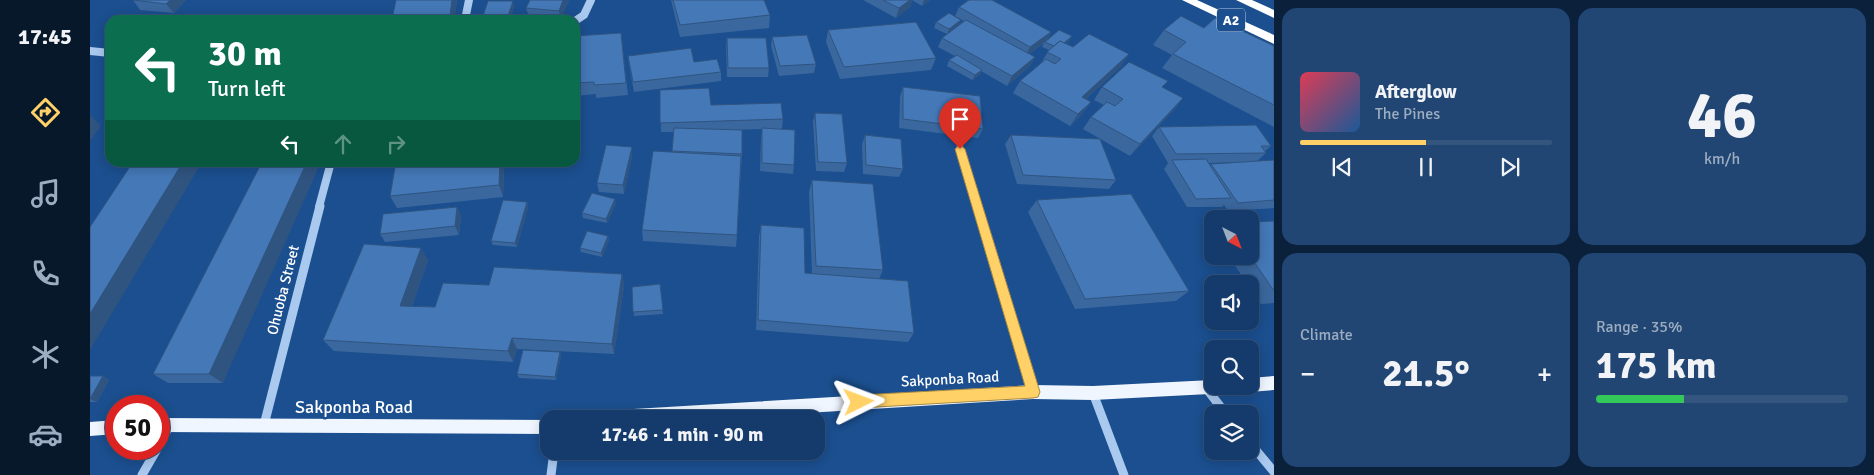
<!DOCTYPE html>
<meta charset="utf-8">
<style>
:root{--surface:#143b6b;--page:#214673;--text:#f1f3f6;--muted:#9dadc1;--line:#33557e;--accent:#ffd166}
body{margin:0;font-family:Signika,sans-serif;background:var(--page);color:var(--text);height:100vh;display:flex;flex-direction:column;font-size:19px;white-space:nowrap}
*{box-sizing:border-box;margin:0}
p{font-size:16px;color:var(--muted)}
.icon{flex:none;width:28px;height:28px;fill:none;stroke:currentColor;stroke-width:2;stroke-linecap:round;stroke-linejoin:round}
.map{position:relative;flex:1;overflow:hidden}
.panel{display:flex;flex-direction:column;gap:8px;padding:8px;background:#0b203b;width:600px}
.panel>*{flex:none}
.top-card{position:absolute;left:15px;top:15px;width:475px;height:152px;border-radius:15px;box-shadow:0 2px 12px #0003,0 0 0 1px var(--line);background:#0b6e4f;color:#fff;overflow:hidden}
.needle{width:32px;rotate:138deg}
.tools{position:absolute;left:1114px;top:210px;display:grid;gap:10px}
.tools a{display:grid;place-items:center;width:55px;height:55px;border-radius:10px;background:var(--surface);box-shadow:0 2px 12px #0003,0 0 0 1px var(--line);font-size:25px}
.speed{position:absolute;left:15px;top:395px;display:flex;gap:10px;font-size:25px;font-weight:700;text-align:center}
.speed>*{display:grid;place-content:center;width:65px;height:65px;border-radius:50%;background:var(--surface);box-shadow:0 2px 12px #0003,0 0 0 1px var(--line);line-height:1}
.speed .limit{border:8px solid #d22;background:#fff;color:#111}
.pin{position:absolute;display:grid;place-items:center;width:42px;height:42px;color:#fff;margin:-51px -21px;border-radius:50% 50% 50% 0;rotate:-45deg;box-shadow:0 0 5px #0007}
.pin .icon{rotate:45deg}
.me{position:absolute;width:55px;margin:-28px;rotate:87deg;stroke-linejoin:round;filter:drop-shadow(0 0 4px #0008)}
.turn{display:flex;align-items:center;gap:18px;height:105px;padding:0 20px;font-size:22px}
.turn .icon{width:65px;height:65px;stroke-width:2.5}
.turn b{display:block;font-size:35px;line-height:42px}
.lanes{display:flex;align-items:center;height:48px;padding:0 20px;background:#0003;justify-content:center;gap:25px;direction:ltr}
.lanes .off{opacity:.35}
.big{font-size:38px;font-weight:700;line-height:1.1}
.panel .tile{flex:1;display:flex;flex-direction:column;justify-content:center;gap:8px;min-width:0;padding:0 18px;border-radius:15px;background:var(--page)}
.panel .dial{align-items:center;gap:0}
.dial b{font-size:65px;line-height:1}
.song{display:flex;align-items:center;gap:15px}
.cover{width:60px;height:60px;border-radius:8px;background:linear-gradient(135deg,hsl(350 70% 55%),hsl(210 70% 35%))}
.played{height:5px;border-radius:2px;background:linear-gradient(90deg,var(--accent) 50%,var(--line) 50%)}
.keys{display:flex;justify-content:space-around;direction:ltr}
.heat{display:flex;justify-content:space-between;align-items:center;font-size:28px;direction:ltr}
.charge{height:8px;border-radius:4px;background:linear-gradient(90deg,#34c759 35%,var(--line) 0)}
.panel .tiles{flex:1;display:grid;gap:8px;grid-template-columns:repeat(2,1fr)}
.trip{position:absolute;left:450px;top:410px;width:285px;height:50px;border-radius:15px;background:var(--surface);box-shadow:0 2px 12px #0003,0 0 0 1px var(--line);font-weight:700;line-height:50px;text-align:center}
main{display:flex;flex:1;min-height:0}
.dock{display:flex;flex-direction:column;width:90px;justify-content:space-around;align-items:center;background:#08182b;color:var(--muted)}
.dock .icon{width:35px;height:35px}
.dock .on{color:var(--accent)}
.dock b{font-size:22px;color:var(--text)}
.map>svg:first-child{display:block}
</style>
<main>
<nav class="dock">
<b>17:45</b>
<svg class="icon on" aria-label="directions" viewBox="0 0 24 24"><path d="M12 3l9 9-9 9-9-9zM9 14v-3h6M13 9l2 2-2 2"/></svg>
<svg class="icon" aria-label="music" viewBox="0 0 24 24"><path d="M9 18V5l10-2v13"/><circle cx="6" cy="18" r="3"/><circle cx="16" cy="16" r="3"/></svg>
<svg class="icon" aria-label="phone" viewBox="0 0 24 24"><path d="M5 4h4l2 5-3 2q2 4 5 5l2-3 5 2v4C11 20 4 13 5 4z"/></svg>
<svg class="icon" aria-label="climate" viewBox="0 0 24 24"><path d="M12 3v18M4 7l16 10M4 17L20 7"/></svg>
<svg class="icon" aria-label="car" viewBox="0 0 24 24"><path d="M5 17H2v-5l4-1 3-4h7l3 4 3 1v5h-3M9 17h6M6 11h13"/><circle cx="7" cy="17" r="2"/><circle cx="17" cy="17" r="2"/></svg>
</nav>
<div class="map">
<svg width="1184" height="475" viewBox="0 0 1184 475">
<rect width="100%" height="100%" fill="#1b4f8f"/>
<g fill="none" stroke-linecap="round" stroke-linejoin="round">
<g stroke="#a9c9ee" stroke-width="8">
<polyline points="375,20 379,0"/>
<polyline points="485,21 494,15 501,0"/>
<polyline points="0,51 20,53"/>
<polyline points="870,149 888,207"/>
<polyline points="229,207 241,162"/>
</g>
<g stroke="#a9c9ee" stroke-width="9">
<polyline points="887,206 943,392"/>
<polyline points="1116,388 1136,414"/>
<polyline points="1003,393 1034,475"/>
<polyline points="174,425 230,206"/>
<polyline points="1160,443 1184,472"/>
<polyline points="69,445 80,425"/>
<polyline points="52,475 67,449"/>
<polyline points="461,475 464,451"/>
</g>
<g fill="#f0f6ff" fill-rule="evenodd">
<polygon points="1184,376 1184,390 1160,392 1155,390 1153,386 1160,386 1160,378"/>
<polygon points="1122,380 1122,386 1146,386 1144,391 1139,393 1003,400 943,399 617,419 486,419 488,414 493,412 943,385 1003,386"/>
<polygon points="69,418 459,420 459,434 69,432"/>
<polygon points="26,420 26,434 0,436 0,422"/>
</g>
<g fill="#fff" fill-rule="evenodd">
<polygon points="1092,0 1107,0 1184,35 1184,44"/>
<polygon points="1146,0 1162,0 1184,10 1184,18"/>
</g>
</g>
<g fill="#3a679d" fill-rule="evenodd">
<polygon points="43,0 96,0 84,13 50,10"/>
<polygon points="367,0 364,20 302,20 302,19"/>
<polygon points="479,0 470,20 439,17 436,8"/>
<polygon points="581,0 680,15 679,28 590,37"/>
<polygon points="773,0 840,0 832,6 822,0 820,7 806,18"/>
<polygon points="424,6 420,20 394,20 393,16"/>
<polygon points="869,7 961,32 957,40 982,36 979,41 976,44 983,47 1039,54 1030,67 996,99 1001,102 992,114 980,126 923,93 930,81 951,63 959,50 952,47 954,43 939,54 945,57 940,66 917,86 891,71 890,75 882,80 857,66 859,60 865,56 848,47 852,38 857,34 844,28 846,22 869,24 874,21 865,16"/>
<polygon points="1114,28 1184,46 1184,127 1072,68 1082,55 1063,45 1074,30"/>
<polygon points="738,30 846,58 841,70 750,79 736,42"/>
<polygon points="531,33 538,95 506,98 506,94 485,96 485,36"/>
<polygon points="682,37 726,64 724,73 689,76 681,46"/>
<polygon points="637,38 679,68 678,77 637,77 636,47"/>
<polygon points="538,56 604,62 631,72 631,81 544,92 539,65"/>
<polygon points="813,87 893,129 888,138 809,128 810,96"/>
<polygon points="1012,87 1073,88 1093,98 1083,111 1040,156 993,129 1001,117 1014,105 1004,100"/>
<polygon points="570,90 621,105 693,119 692,129 684,129 704,165 703,174 670,171 671,137 672,129 640,130 652,154 647,235 646,247 553,241 552,230 582,152 584,132 571,132"/>
<polygon points="725,113 757,163 754,172 726,171 723,122"/>
<path d="M1069 127 1181 146 1175 151 1176 153 1167 161 1184 160V208L1138 211 1134 205 1132 207H1097L1074 169 1078 163 1062 136ZM1154 162 1121 164 1120 165 1118 163Z"/>
<polygon points="775,135 813,169 809,177 773,174 772,144"/>
<polygon points="921,135 1026,180 1019,189 927,184 915,144"/>
<polygon points="542,156 534,194 509,192 507,183"/>
<polygon points="172,162 133,383 78,383 63,374"/>
<polygon points="414,168 413,197 307,208 300,196"/>
<polygon points="722,180 793,270 789,279 824,333 818,342 666,330 669,236 671,225 715,273 722,274 719,192"/>
<polygon points="947,200 1099,291 1086,301 985,309 938,212"/>
<polygon points="437,202 438,207 427,247 403,245 401,241"/>
<polygon points="526,203 517,223 493,218 492,213"/>
<polygon points="367,207 371,216 369,235 295,242 290,234"/>
<polygon points="1184,221 1184,303 1171,304 1160,288 1160,284 1157,284 1139,256 1160,256"/>
<polygon points="518,236 519,240 512,257 491,252 490,248"/>
<polygon points="338,260 322,306 345,307 399,285 532,274 534,286 524,354 427,349 423,362 244,351 233,340"/>
<polygon points="570,284 573,314 544,316 542,287"/>
<polygon points="470,352 471,356 466,380 429,378 427,374"/>
<polygon points="0,376 13,376 19,380 7,402 0,402"/>
</g>
<g fill="#305480">
<polygon points="80,0 96,0 84,13 76,4"/>
<polygon points="362,0 367,0 364,20 362,20 360,15"/>
<polygon points="473,0 479,0 470,20 469,11"/>
<polygon points="820,0 822,0 820,7 806,18 809,8"/>
<polygon points="834,0 840,0 832,6"/>
<polygon points="423,1 424,6 420,20 419,20 418,16"/>
<polygon points="871,20 869,25 857,34 859,29"/>
<polygon points="961,32 956,41 935,57 940,47"/>
<polygon points="982,36 979,41 964,54 967,48"/>
<polygon points="1039,54 1030,67 984,110 992,97"/>
<polygon points="945,57 940,66 917,86 922,76"/>
<polygon points="892,70 890,75 882,80 885,75"/>
<polygon points="1093,98 1083,111 1040,156 1050,144"/>
<polygon points="1001,102 992,114 980,126 988,114"/>
<polygon points="0,115 11,126 0,141"/>
<polygon points="542,147 542,156 534,194 533,185"/>
<polygon points="93,162 112,162 0,350 0,314"/>
<polygon points="217,162 231,162 133,383 119,374"/>
<polygon points="410,162 412,162 414,168 413,197 409,185"/>
<polygon points="525,199 526,203 517,223 516,219"/>
<polygon points="437,202 438,207 427,247 425,243"/>
<polygon points="367,207 371,216 369,235 365,226"/>
<polygon points="518,236 519,240 512,257 511,253"/>
<polygon points="331,248 338,260 318,317 310,306"/>
<polygon points="532,274 534,286 524,354 522,344"/>
<polygon points="422,338 427,349 423,362 418,351"/>
<polygon points="470,352 471,356 466,380 465,377"/>
<polygon points="13,376 19,380 7,402 0,399"/>
</g>
<g fill="#4478b7" stroke="#305480">
<polygon points="43,0 80,0 76,4"/>
<polygon points="306,0 362,0 360,15 302,19"/>
<polygon points="440,0 473,0 469,11 436,8"/>
<polygon points="583,0 674,0 680,15 590,25"/>
<polygon points="793,0 820,0 809,8"/>
<polygon points="879,0 902,0 961,32 940,47 869,7"/>
<polygon points="398,1 423,1 418,16 393,16"/>
<polygon points="859,13 871,20 859,29 846,22"/>
<polygon points="1091,16 1114,28 1125,18 1184,46 1184,105 1083,54 1096,42 1074,30"/>
<polygon points="261,17 285,19 284,20 260,20"/>
<polygon points="876,20 945,57 922,76 852,38"/>
<polygon points="826,22 846,58 754,67 738,30"/>
<polygon points="969,30 982,36 974,43 970,41 964,46 955,42"/>
<polygon points="531,33 536,83 504,85 504,82 485,83 485,36"/>
<polygon points="999,34 1039,54 992,97 1001,102 988,114 930,81 956,59 965,64 971,59 957,52 970,41 983,47"/>
<polygon points="717,35 726,64 690,66 682,37"/>
<polygon points="637,38 676,38 679,68 638,68"/>
<polygon points="601,48 604,62 627,59 631,72 543,82 538,56"/>
<polygon points="867,55 892,70 885,75 859,60"/>
<polygon points="1039,62 1078,81 1072,87 1093,98 1050,144 1001,117 1017,102 1025,106 1033,99 1012,87"/>
<polygon points="813,87 890,96 893,129 813,119"/>
<polygon points="619,88 621,105 691,103 693,119 570,123 570,90"/>
<polygon points="725,113 752,114 757,163 728,162"/>
<polygon points="1166,125 1181,146 1171,146 1176,153 1086,154 1069,127"/>
<polygon points="584,128 652,130 652,154 582,151"/>
<polygon points="672,128 705,130 704,165 672,163"/>
<polygon points="775,135 811,139 813,169 776,165"/>
<polygon points="921,135 1010,139 1026,180 933,175"/>
<polygon points="516,145 542,147 533,185 507,183"/>
<polygon points="563,151 651,156 647,235 552,230"/>
<polygon points="1116,159 1141,198 1106,199 1082,160"/>
<polygon points="1184,160 1184,200 1148,203 1121,164"/>
<polygon points="43,162 93,162 0,314 0,227"/>
<polygon points="172,162 217,162 119,374 63,374"/>
<polygon points="306,162 410,162 409,185 300,196"/>
<polygon points="722,180 783,184 793,270 726,266"/>
<polygon points="502,193 525,199 516,219 492,213"/>
<polygon points="1041,194 1099,291 995,299 947,200"/>
<polygon points="413,200 437,202 425,243 401,241"/>
<polygon points="367,207 365,226 290,234 293,214"/>
<polygon points="1184,221 1184,291 1160,256 1160,222"/>
<polygon points="671,225 714,228 715,273 818,281 824,333 668,320"/>
<polygon points="497,231 518,236 511,253 490,248"/>
<polygon points="274,244 331,248 310,306 345,307 353,283 399,285 404,267 532,274 522,344 422,338 418,351 233,340"/>
<polygon points="570,284 573,310 543,312 542,287"/>
<polygon points="433,350 470,352 465,377 427,374"/>
<polygon points="0,376 13,376 0,399"/>
</g>
<polygon fill="#ffd166" stroke="#a68842" points="870,145 875,149 950,392 948,397 943,398 769,408 765,406 763,402 765,397 769,395 935,386 865,149"/>
<g text-anchor="middle" dominant-baseline="central" stroke-width="5" stroke-linejoin="round" paint-order="stroke">
<rect fill="#1b4f8f" stroke="#bbcadd" stroke-width="1" x="1127" y="8.5" width="28" height="23" rx="4"/>
<g font-size="14" font-weight="bold" fill="#fff">
<text x="1141" y="20">A2</text>
</g>
<g font-size="15" fill="#fff" stroke="#1b4f8f">
<text transform="translate(193 290) rotate(-76)">Ohuoba Street</text>
<text transform="translate(860 379) rotate(-3)">Sakponba Road</text>
</g>
<g font-size="18" fill="#fff" stroke="#1b4f8f">
<text x="264" y="407">Sakponba Road</text>
</g>
</g>
</svg>
<div class="tools">
<a><svg class="needle" viewBox="-14 -14 28 28"><path d="M0-13l5 13h-10z" fill="#e53935"/><path d="M0 13l5-13h-10z" fill="#9dadc1"/></svg></a>
<a><svg class="icon" aria-label="sound" viewBox="0 0 24 24"><path d="M4 9h4l5-4v14l-5-4H4zM17 9q2 3 0 6"/></svg></a>
<a><svg class="icon" aria-label="search" viewBox="0 0 24 24"><circle cx="10" cy="10" r="6"/><path d="M15 15l6 6"/></svg></a>
<a><svg class="icon" aria-label="layers" viewBox="0 0 24 24"><path d="M12 4l9 5-9 5-9-5zM3 14l9 5 9-5"/></svg></a>
</div>
<div class="speed"><div class="limit">50</div></div>
<div class="pin" style="left:870px;top:149px;background:#d93025"><svg class="icon" aria-label="arrive" viewBox="0 0 24 24"><path d="M6 21V4h12l-3 4 3 4H6"/></svg></div>
<svg class="me" style="left:769px;top:402px" viewBox="-20 -20 40 40"><path d="M0-17L14 15 0 8-14 15z" fill="#ffd166" stroke="#fff" stroke-width="4"/></svg>
<div class="trip">17:46 · 1 min · 90 m</div>
<div class="top-card">
<div class="turn"><svg class="icon" aria-label="left" viewBox="0 0 24 24"><path d="M17 20v-9H6M10 6l-5 5 5 5"/></svg><div><b>30 m</b>Turn left</div></div>
<div class="lanes"><svg class="icon" aria-label="left" viewBox="0 0 24 24"><path d="M17 20v-9H6M10 6l-5 5 5 5"/></svg><svg class="icon off" aria-label="ahead" viewBox="0 0 24 24"><path d="M12 20V5M6 11l6-6 6 6"/></svg><svg class="icon off" aria-label="right" viewBox="0 0 24 24"><path d="M7 20v-9h11M14 6l5 5-5 5"/></svg></div>
</div>
</div>
<section class="panel">
<div class="tiles">
<div class="tile">
<div class="song"><i class="cover"></i><div><b>Afterglow</b><p>The Pines</p></div></div>
<div class="played"></div>
<div class="keys"><svg class="icon" aria-label="previous" viewBox="0 0 24 24"><path d="M18 5L8 12l10 7zM5 5v14"/></svg><svg class="icon" aria-label="pause" viewBox="0 0 24 24"><path d="M8 5v14M16 5v14"/></svg><svg class="icon" aria-label="next" viewBox="0 0 24 24"><path d="M6 5l10 7-10 7zM19 5v14"/></svg></div>
</div>
<div class="tile dial"><b>46</b><p>km/h</p></div>
<div class="tile"><p>Climate</p>
<div class="heat"><a>−</a><b class="big">21.5°</b><a>+</a></div>
</div>
<div class="tile"><p>Range · 35%</p><b class="big">175 km</b><div class="charge"></div></div>
</div>
</section>
</main>
